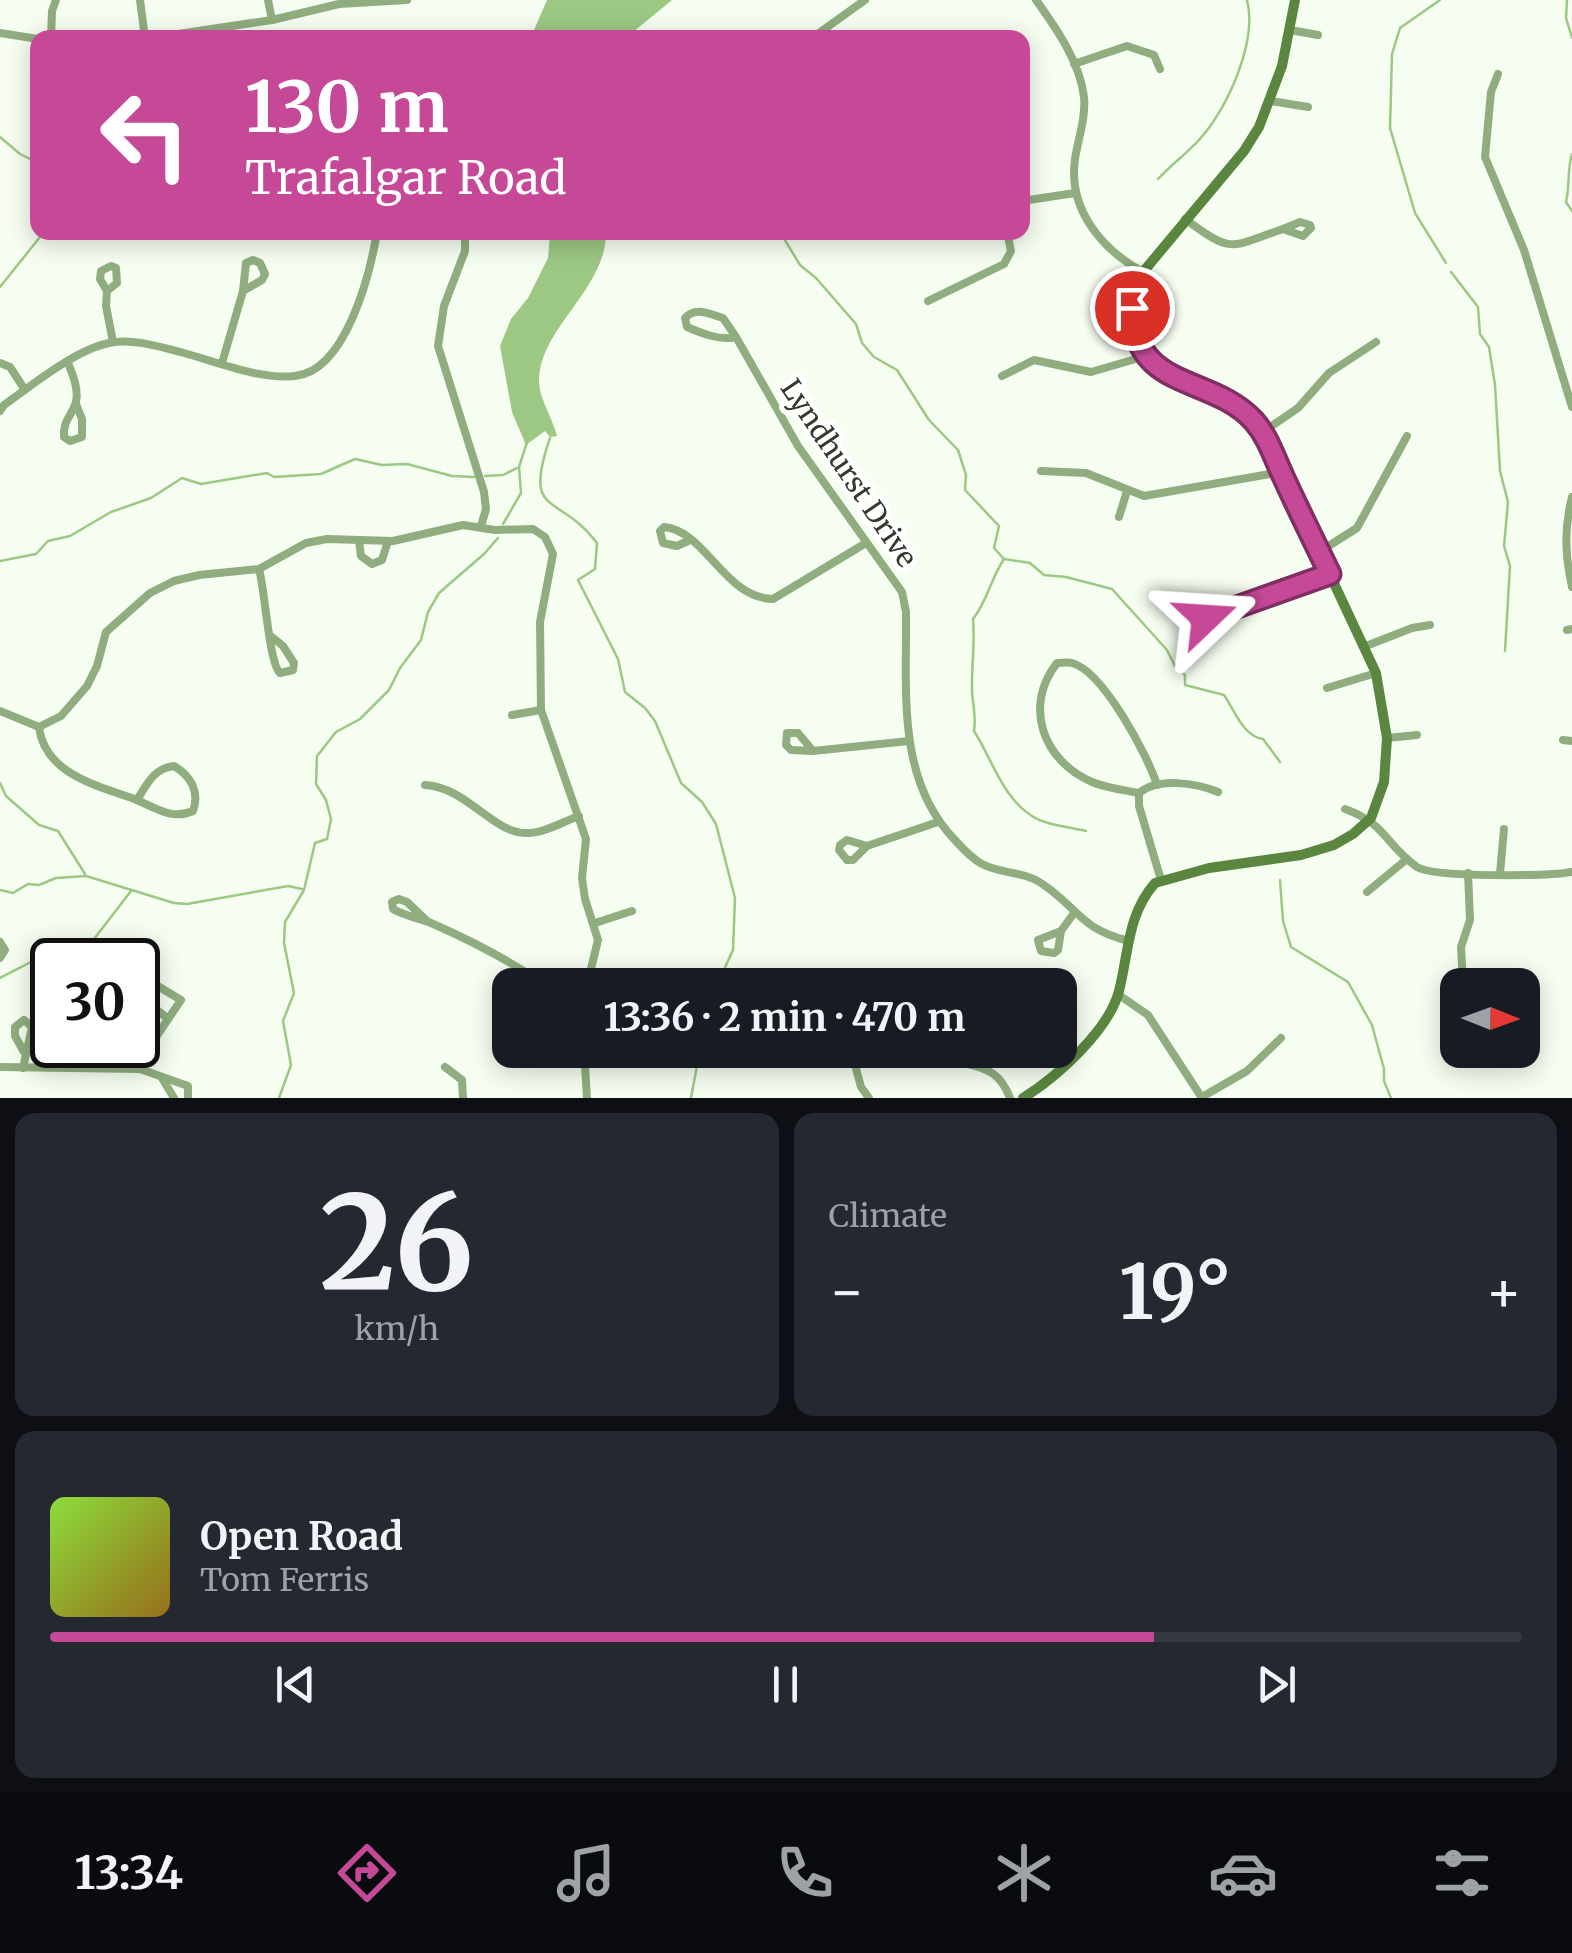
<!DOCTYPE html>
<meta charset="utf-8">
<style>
:root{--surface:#171b24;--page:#242831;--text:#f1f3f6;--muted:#9ea1a6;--line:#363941;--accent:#c64998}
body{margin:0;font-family:Merriweather,serif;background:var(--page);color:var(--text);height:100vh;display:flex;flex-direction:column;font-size:38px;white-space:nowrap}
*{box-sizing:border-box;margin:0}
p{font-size:32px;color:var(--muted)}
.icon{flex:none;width:55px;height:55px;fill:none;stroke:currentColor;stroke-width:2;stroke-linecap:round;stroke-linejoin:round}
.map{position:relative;height:1098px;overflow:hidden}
.side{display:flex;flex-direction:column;gap:15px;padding:15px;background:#0d0f14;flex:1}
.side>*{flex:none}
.hud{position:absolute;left:30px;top:30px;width:1000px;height:210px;border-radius:20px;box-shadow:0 5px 25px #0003;background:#c64998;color:#fff;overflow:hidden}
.needle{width:65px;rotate:91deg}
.controls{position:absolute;left:1440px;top:968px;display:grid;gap:20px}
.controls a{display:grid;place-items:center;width:100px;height:100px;border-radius:20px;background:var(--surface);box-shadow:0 5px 25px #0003;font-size:50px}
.speed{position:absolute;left:30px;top:938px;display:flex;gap:20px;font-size:50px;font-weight:700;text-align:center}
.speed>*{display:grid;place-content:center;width:130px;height:130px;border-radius:50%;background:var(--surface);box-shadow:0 5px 25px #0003;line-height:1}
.speed .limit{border:5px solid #111;border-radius:15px;background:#fff;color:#111}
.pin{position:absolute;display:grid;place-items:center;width:85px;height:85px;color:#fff;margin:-42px;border:5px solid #fff;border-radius:50%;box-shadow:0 2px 10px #0007}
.me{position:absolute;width:110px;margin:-55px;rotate:70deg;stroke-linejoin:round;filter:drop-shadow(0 0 8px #0008)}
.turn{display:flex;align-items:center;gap:35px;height:210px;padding:0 50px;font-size:45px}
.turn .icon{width:130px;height:130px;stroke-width:2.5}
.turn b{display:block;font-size:70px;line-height:85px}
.big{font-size:75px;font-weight:700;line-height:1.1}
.side .tile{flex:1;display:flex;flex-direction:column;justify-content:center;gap:15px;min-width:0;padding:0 35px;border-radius:20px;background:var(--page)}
.side .dial{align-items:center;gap:0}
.dial b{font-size:130px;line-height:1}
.song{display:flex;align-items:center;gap:30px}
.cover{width:120px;height:120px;border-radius:15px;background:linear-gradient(135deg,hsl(90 70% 55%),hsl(40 70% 35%))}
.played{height:10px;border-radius:5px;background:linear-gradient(90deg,var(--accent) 75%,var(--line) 75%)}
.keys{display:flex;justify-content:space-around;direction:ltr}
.heat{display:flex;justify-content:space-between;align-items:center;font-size:55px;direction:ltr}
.side .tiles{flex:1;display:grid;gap:15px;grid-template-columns:1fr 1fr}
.tile:last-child{grid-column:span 2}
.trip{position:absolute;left:492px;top:968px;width:585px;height:100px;border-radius:20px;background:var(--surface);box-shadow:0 5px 25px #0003;font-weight:700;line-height:100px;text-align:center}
.tabs{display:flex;height:160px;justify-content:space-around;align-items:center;background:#090b0e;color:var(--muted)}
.tabs .icon{width:70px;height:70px}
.tabs .on{color:var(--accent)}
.tabs b{font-size:45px;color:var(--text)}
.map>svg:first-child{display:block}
</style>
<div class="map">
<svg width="1572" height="1098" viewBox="0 0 1572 1098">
<rect width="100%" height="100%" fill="#f6fef1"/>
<g fill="#9dc884">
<polygon points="547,0 672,0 627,37 531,37"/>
<path d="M550 233H606C606 290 537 330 539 383 540 400 553 419 557 436L550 437 545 431 526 445 512 412 500 346 511 319 528 298 548 258Z"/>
</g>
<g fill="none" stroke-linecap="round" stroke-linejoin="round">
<g stroke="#9dc884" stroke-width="2.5">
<polyline points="1440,0 1400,28 1392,54 1390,128 1415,213 1446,263"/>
<polyline points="1567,0 1566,18 1572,38"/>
<polyline points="0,137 20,154 38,163"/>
<path d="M1572 154C1567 170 1570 185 1566 202L1572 211"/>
<path d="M1158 179C1171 165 1186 154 1199 140 1227 110 1258 41 1247 0"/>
<path d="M780 232 800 265 816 278 856 324 862 343 874 357 897 370 929 420 958 450 966 475 965 490 999 526 994 548 1004 559 1030 563 1044 575 1066 577 1112 589 1167 650 1175 666 1185 675V685L1224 695C1235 711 1243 736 1263 739L1280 762"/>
<polyline points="1451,272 1478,307 1480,334 1489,347 1495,385 1500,471 1508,502 1504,546 1510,566 1505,651"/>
<polyline points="0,287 44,232"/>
<path d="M550 438C522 519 559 492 597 543L595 569 578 580 618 659 625 692 645 708 655 721 681 783 702 802 716 824 735 898 733 950 717 985"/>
<polyline points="485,476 503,475 517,468"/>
<polyline points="503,524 521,493 519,467 527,442"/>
<path d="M1004 559C990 580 988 600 973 619 975 641 972 661 972 683 971 700 977 714 974 731 992 759 1002 797 1032 816 1045 825 1069 827 1086 831"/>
<polyline points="0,561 36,554 48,541 70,536 111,512 151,498 182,478 201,484 267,473 274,477 321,474 355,459 382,465 407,464 452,476 474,477"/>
<polyline points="0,783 6,796 39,825 58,831 85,874"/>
<polyline points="1280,880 1283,921 1291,947 1348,982 1372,1025 1384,1069 1384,1081 1391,1098"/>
<polyline points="0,890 13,893 28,884 39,885 56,878 86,876 174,903 187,904 288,886 302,889"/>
<polyline points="93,960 94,942"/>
<polyline points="0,978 60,947 94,939 131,891"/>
<polyline points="279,1098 291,1065 283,1021 294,993 284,943 285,922 304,890 315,843 327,839 331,819 326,800 316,784 317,756 336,732 360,719 389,690 400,668 421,640 428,612 439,593 484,554 498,538"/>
<polyline points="691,1098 700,1050"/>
</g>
<g stroke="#8fad7e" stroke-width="8">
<polyline points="140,0 145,38"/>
<polyline points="268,0 272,20"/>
<path d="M1036 0C1056 28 1080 62 1084 97 1086 118 1078 139 1075 159 1068 209 1101 249 1143 272"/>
<polyline points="1290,30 1318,35"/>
<polyline points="0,33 38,39"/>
<polyline points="51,38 52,11 56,0"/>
<polyline points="151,38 272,20 339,4 407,0"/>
<polyline points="812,38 865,0"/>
<polyline points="1074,64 1127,46 1154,55 1160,69"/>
<polyline points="1498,74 1491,92 1485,157 1524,250 1572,407"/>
<polyline points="1271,101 1308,107"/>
<polyline points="1022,201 1075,193"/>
<path d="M1185 219C1234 255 1229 247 1283 229L1303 236 1311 228 1310 225 1300 222 1283 229"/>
<polyline points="465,232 465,251 444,306 438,346 484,492 486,509 481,526"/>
<polyline points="107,291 100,279 101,271 111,266 116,268 117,283 107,291 106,306 113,342"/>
<polyline points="928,301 1004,264 1011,251 1007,232"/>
<path d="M736 337 723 318C709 314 696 306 685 318L687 327C701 333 720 341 736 337L798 446 902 592 906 612C907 690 896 778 954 839 962 848 971 858 982 864 1001 874 1023 871 1041 883 1079 908 1078 928 1129 941"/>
<polyline points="0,363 10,367 25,390"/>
<path d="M68 363C73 375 80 392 75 405 70 418 63 421 64 437L70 441 82 437V419L76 404"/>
<polyline points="222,363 243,291 262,280 265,274 260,263 253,260 246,263 243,291"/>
<polyline points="1002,376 1034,360 1091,372 1146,356"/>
<path d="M0 411 4 405C32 385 75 350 109 343 133 338 161 347 184 353 217 362 260 380 295 376 346 371 370 274 377 232"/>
<polyline points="1263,432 1298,408 1329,373 1376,342"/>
<polyline points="1041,471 1086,473 1144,496 1281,472"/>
<path d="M1572 497C1564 529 1565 555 1572 587"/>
<polyline points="1119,517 1127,491"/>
<path d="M690 540 677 546 663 543 660 531 664 527C706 531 724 598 773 599L866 543"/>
<polyline points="359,541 361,556 372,564 382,560 388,541"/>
<polyline points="1319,552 1357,528 1407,436"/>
<path d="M259 569C265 590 269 663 280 673L293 670 294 663 283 646 272 637"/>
<polyline points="1205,618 1330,574"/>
<polyline points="1567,630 1572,629"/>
<polyline points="1366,646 1412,628 1430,625"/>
<polyline points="1327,688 1376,673"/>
<polyline points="0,711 39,727 61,716 87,686 97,666 106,632 150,593 174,581 199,575 259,569 306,543 327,539 393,541 463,525 495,530 533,529 545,537 553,554 540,622 541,710 586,839 582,878 585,899 598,940 587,985"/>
<polyline points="512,715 541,710"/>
<path d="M39 727C45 775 99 786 137 800"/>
<polyline points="1387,738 1417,735"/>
<polyline points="1563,740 1572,741"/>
<polyline points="813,751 791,750 786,745 787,733 798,733 813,751 909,741"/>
<path d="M174 766C191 776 200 792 193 811 173 820 157 809 137 800 147 784 154 768 174 766Z"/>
<path d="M425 785C466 787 492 832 525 833 543 834 562 822 579 816"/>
<path d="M1139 793C1124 790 1106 788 1092 782 1043 761 1023 706 1057 663 1061 663 1069 662 1072 663 1103 671 1148 756 1157 785"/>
<path d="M1345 809C1387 824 1385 845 1417 867 1434 878 1549 876 1572 872"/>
<polyline points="867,846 853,860 847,860 839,850 840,845 847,840 867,846 938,822"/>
<polyline points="1500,873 1504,829"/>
<path d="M1161 880 1139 806V793C1158 777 1196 783 1218 792"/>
<polyline points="1367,892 1407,859"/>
<path d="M427 921 407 902 399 899 392 902 393 909C405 916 418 918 431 923 470 940 510 961 546 985"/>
<polyline points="595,923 632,911"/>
<polyline points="1061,931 1058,950 1054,953 1041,951 1038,940 1061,931 1074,913"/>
<polyline points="0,942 5,950 0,958"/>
<polyline points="1463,985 1461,947 1470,920 1468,873"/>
<polyline points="1119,995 1148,1015 1202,1098"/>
<polyline points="584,1050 587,1098"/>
<polyline points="851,1050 861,1087 869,1098"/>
<path d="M948 1050C967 1075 994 1056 1010 1098"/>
<polyline points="0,1067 140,1069 188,1086 188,1098"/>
<polyline points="445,1067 462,1080 463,1098"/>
<polyline points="23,1068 32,1027 24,1020 15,1027 15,1036 24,1052"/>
<polyline points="140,1069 152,1043 181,1000 156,985 145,987 143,999 167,1018"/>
<polyline points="162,1078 174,1098"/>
<polyline points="1202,1097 1247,1071 1281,1038"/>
</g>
<path stroke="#5a8640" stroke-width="10" d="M1023 1098C1057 1077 1109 1030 1119 991 1129 952 1127 915 1155 883L1209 868 1301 855 1334 845 1353 834 1371 818 1384 782 1387 738 1376 673 1263 432C1255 422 1246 412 1235 405 1216 394 1195 388 1176 379 1131 359 1125 313 1143 272L1244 151 1259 127 1282 66 1295 0"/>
</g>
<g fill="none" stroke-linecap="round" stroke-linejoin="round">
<defs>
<path id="route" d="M1132 308C1134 392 1211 374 1254 421 1268 437 1274 457 1283 476 1298 509 1314 541 1330 574L1206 618"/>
</defs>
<use href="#route" stroke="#812f63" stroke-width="25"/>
<use href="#route" stroke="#c64998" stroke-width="18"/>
</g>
<g text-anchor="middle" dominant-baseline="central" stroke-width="10" stroke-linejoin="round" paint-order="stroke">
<g font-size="28" fill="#323a2e" stroke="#fff">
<text transform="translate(849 473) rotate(56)">Lyndhurst Drive</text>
</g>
</g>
</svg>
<div class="controls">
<a><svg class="needle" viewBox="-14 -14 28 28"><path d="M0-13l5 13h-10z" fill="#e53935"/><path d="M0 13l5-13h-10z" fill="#9ea1a6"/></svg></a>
</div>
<div class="speed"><div class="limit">30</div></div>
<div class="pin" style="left:1132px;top:308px;background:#d93025"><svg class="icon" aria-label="arrive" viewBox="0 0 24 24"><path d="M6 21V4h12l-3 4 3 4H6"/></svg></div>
<svg class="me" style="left:1206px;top:618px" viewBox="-20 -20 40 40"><path d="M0-17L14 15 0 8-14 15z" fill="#c64998" stroke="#fff" stroke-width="4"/></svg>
<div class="trip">13:36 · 2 min · 470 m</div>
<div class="hud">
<div class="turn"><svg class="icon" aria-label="left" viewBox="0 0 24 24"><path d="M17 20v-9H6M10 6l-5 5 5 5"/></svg><div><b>130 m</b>Trafalgar Road</div></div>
</div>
</div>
<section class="side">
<div class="tiles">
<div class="tile dial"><b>26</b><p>km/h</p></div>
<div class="tile"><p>Climate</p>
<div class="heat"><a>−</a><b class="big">19°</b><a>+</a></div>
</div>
<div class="tile">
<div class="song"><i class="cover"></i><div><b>Open Road</b><p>Tom Ferris</p></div></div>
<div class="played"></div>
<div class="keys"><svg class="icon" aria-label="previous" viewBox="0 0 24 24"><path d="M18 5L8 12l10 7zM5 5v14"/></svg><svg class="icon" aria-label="pause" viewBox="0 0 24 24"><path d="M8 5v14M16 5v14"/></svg><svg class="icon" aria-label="next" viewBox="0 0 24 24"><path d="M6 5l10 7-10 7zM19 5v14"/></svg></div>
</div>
</div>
</section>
<nav class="tabs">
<b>13:34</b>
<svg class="icon on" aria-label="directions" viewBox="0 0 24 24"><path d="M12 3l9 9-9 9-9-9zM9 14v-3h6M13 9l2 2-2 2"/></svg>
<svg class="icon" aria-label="music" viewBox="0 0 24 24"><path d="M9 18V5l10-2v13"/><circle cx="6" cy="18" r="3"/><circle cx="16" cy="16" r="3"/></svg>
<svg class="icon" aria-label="phone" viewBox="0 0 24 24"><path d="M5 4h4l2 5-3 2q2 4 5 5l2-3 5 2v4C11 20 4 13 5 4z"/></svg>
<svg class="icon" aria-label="climate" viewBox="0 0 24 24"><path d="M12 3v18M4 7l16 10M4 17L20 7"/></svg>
<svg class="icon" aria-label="car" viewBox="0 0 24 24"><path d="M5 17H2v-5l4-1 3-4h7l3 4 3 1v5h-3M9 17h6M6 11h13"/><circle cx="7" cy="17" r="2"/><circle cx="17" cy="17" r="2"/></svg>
<svg class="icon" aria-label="filters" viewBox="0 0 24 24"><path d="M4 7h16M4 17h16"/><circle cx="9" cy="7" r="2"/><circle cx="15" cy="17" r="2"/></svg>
</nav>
